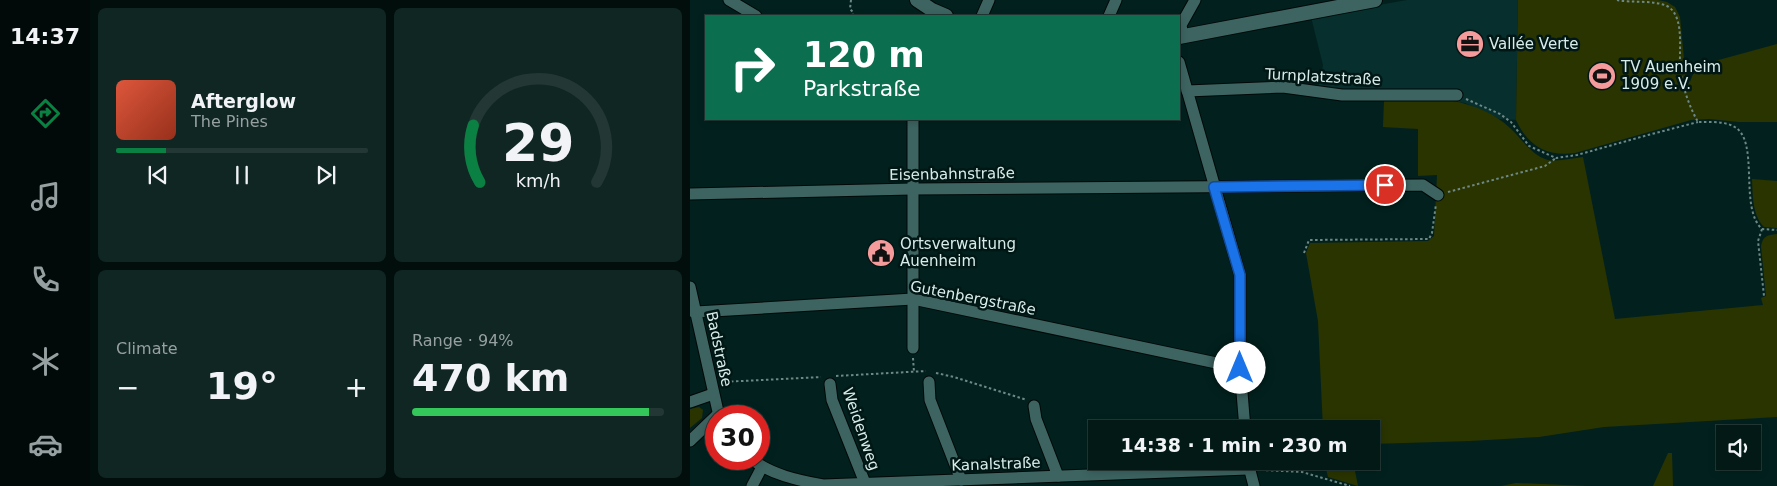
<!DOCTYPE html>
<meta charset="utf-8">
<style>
:root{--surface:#021916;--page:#102623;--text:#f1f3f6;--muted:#96a0a1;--line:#233835;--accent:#0b8043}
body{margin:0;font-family:"DejaVu Sans",sans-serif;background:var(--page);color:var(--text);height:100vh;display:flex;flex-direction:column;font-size:19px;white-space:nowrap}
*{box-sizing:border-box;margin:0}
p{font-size:16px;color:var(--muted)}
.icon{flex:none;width:28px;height:28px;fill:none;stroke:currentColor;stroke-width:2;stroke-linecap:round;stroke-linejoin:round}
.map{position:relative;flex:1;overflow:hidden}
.side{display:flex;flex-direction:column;gap:8px;padding:8px;background:#010e0c;width:600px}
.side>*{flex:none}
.hud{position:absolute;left:15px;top:15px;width:475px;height:105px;border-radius:0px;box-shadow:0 2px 8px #0003,0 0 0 1px var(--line);background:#0b6e4f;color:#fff;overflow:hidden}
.controls{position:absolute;left:1026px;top:425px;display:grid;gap:10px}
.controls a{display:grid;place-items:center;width:45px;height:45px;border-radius:0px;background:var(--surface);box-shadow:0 2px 8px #0003,0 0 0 1px var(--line);font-size:25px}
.speed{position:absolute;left:15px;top:405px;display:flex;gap:10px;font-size:25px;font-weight:700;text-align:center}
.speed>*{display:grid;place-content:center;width:65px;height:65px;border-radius:50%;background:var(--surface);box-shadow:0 2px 8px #0003,0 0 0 1px var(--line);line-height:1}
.speed .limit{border:8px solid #d22;background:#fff;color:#111}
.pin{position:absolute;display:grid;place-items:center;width:42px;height:42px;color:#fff;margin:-21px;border:2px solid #fff;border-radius:50%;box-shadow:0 1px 5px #0007}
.me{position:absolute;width:55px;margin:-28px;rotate:0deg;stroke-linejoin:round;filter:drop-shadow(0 0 4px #0008)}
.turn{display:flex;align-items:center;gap:18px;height:105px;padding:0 15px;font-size:22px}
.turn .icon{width:65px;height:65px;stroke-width:2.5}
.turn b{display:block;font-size:35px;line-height:42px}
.big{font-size:38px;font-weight:600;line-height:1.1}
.side .card{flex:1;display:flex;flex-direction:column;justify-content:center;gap:8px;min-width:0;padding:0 18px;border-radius:8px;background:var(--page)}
.side .dial{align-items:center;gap:0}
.dial svg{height:130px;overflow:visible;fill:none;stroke:var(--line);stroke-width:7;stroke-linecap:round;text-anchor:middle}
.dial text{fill:var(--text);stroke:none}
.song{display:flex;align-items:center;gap:15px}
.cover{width:60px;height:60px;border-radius:8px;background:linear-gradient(135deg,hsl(10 70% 55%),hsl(10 70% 35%))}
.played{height:5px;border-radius:2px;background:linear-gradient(90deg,var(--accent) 20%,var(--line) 20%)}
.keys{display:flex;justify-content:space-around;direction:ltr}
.heat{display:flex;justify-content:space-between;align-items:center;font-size:28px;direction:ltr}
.charge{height:8px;border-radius:4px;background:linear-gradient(90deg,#34c759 94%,var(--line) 0)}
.side .tiles{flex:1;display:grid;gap:8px;grid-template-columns:repeat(2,1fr)}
.trip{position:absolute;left:398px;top:420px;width:292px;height:50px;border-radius:0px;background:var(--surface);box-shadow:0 2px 8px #0003,0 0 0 1px var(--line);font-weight:600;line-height:50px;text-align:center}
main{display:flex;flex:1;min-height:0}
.tab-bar{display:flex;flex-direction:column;width:90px;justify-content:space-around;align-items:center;background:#010a09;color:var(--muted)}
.tab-bar .icon{width:35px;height:35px}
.tab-bar .on{color:var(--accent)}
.tab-bar b{font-size:22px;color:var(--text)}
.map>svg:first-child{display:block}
</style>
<main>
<nav class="tab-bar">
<b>14:37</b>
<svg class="icon on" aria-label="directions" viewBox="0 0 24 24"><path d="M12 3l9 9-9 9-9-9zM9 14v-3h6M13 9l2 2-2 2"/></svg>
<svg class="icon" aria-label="music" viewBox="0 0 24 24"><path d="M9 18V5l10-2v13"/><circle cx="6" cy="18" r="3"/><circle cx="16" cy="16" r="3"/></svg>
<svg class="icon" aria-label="phone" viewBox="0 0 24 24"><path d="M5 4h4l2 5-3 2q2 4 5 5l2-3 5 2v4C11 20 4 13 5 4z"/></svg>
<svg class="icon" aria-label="climate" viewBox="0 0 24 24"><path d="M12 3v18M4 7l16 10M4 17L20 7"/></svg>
<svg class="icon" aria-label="car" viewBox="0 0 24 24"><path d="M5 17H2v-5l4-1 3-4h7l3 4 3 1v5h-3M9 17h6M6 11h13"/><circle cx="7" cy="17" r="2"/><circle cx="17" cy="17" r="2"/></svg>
</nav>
<section class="side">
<div class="tiles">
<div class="card">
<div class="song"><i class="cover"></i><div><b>Afterglow</b><p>The Pines</p></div></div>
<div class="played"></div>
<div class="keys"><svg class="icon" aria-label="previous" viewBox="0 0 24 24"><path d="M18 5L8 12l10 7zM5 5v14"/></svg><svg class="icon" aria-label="pause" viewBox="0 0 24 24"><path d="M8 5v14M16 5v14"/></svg><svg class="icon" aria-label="next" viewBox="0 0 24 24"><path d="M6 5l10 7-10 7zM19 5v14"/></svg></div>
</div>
<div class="card dial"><svg viewBox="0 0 100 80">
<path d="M14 69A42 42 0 1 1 86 69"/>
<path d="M14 69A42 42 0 0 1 10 34" stroke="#0b8043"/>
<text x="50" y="56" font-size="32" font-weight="700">29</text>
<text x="50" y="72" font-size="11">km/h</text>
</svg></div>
<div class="card"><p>Climate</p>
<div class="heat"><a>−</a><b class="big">19°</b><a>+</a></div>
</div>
<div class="card"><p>Range · 94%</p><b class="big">470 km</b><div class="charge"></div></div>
</div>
</section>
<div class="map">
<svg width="1087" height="486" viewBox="0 0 1087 486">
<rect width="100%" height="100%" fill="#02211e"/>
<polygon fill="#062f2d" points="717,0 828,0 826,120 809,119 775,103 764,101 694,101 628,89 633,65 621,17"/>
<g fill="#2a3400">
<path d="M828 0H968L977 2 985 7 990 17 995 69 1000 82 1005 69 1014 64 1087 44V122H1049L1019 119 1001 120 885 153C857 157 838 146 826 120Z"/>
<path d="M694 101H764C783 105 806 114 820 128 832 139 841 155 858 160 869 162 882 158 893 157L925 319 1073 305 1071 298 1076 296 1071 246C1073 236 1077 235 1087 234V417L914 427 849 437 780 441 681 444V429H633L628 321 616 253 620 243 738 241 744 236 747 175 728 176V129L693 127Z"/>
<path d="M1062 179 1087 181V228L1074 227C1062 214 1063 196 1062 179Z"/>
<polygon points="9,407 13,410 12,418 0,428 0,409"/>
<polygon points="978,453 982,453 983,486 963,486"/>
<polygon points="634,461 663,461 668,486 638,477"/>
<polygon points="826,483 898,486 811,486"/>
</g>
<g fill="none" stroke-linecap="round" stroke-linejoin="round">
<defs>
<g id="minor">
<polyline points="39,0 66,16"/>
<polyline points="292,16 299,0"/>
<polyline points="419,16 426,0"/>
<polyline points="493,37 491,25 505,0"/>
<polyline points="489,62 550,275 550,368 555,429"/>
<polyline points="497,91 593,87 652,95 767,95"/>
<polyline points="0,194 222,189 733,185 748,195"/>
<polyline points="0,287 29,416"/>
<polyline points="0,311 6,312 223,299 550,368"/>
<polyline points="223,348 223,119"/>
<polyline points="239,382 240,400 271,480"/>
<polyline points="140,384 142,400 175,483"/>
<polyline points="0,402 23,394"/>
<polyline points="344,406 346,419 368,476"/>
<polyline points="0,441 26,416"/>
<path d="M61 459C82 475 107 480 133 485L558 469"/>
<polyline points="558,463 564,486"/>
<polyline points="62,486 72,467"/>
</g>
<g id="tertiary">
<polyline points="227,0 242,10 256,16"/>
<polyline points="489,37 685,0"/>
</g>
</defs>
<use href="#minor" stroke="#000908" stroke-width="13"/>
<use href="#tertiary" stroke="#000908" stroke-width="16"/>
<g stroke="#6e8885" stroke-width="2" stroke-dasharray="2.5 2.5" stroke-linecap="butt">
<polyline points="161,0 160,9 163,12 163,16"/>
<path d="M927 0C941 3 964 0 977 6 997 17 987 57 991 75 994 91 1000 108 1008 122 1019 122 1033 121 1043 126 1071 139 1048 207 1072 229L1087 230"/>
<polyline points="776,99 810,114 821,122 839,146 866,158 887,155 958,135 1008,122"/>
<polyline points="758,192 855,166 866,158"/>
<polyline points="1072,229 1068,241 1074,296"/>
<polyline points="614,253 619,240 739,239 742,233 746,204"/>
<polyline points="223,358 224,372"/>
<polyline points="246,373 264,377 337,400"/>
<polyline points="146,376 236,371"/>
<polyline points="31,382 131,377"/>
<polyline points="571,470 612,472 660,486"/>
</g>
<use href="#minor" stroke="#3d6461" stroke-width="11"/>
<use href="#tertiary" stroke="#3d6461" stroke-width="14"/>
</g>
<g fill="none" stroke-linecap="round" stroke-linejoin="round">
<defs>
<polyline id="route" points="550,368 550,275 524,187 695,185"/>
</defs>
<use href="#route" stroke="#114b97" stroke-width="12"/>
<use href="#route" stroke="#1a73e8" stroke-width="9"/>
</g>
<defs>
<symbol id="office-disc" viewBox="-11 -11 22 22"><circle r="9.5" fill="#f59b9c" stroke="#001715"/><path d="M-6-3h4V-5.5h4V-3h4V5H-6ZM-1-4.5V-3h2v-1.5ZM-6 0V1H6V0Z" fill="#111"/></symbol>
<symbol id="stadium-disc" viewBox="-11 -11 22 22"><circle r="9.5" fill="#f59b9c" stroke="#001715"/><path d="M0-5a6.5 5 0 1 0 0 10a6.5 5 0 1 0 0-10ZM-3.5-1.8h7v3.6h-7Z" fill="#111"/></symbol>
<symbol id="civic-disc" viewBox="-11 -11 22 22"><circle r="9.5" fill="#f59b9c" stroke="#001715"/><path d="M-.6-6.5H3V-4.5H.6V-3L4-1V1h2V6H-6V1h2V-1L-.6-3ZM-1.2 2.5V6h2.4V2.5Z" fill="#111"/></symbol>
</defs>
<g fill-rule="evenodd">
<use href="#office-disc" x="764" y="28" width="32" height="32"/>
<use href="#stadium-disc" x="896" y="60" width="32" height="32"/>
<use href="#civic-disc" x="175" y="237" width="32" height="32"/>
</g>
<g text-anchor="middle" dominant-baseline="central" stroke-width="5" stroke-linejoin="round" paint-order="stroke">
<g font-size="15" fill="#d8edea" stroke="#001715" text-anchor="start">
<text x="799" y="44">Vallée Verte</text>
<text x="931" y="67">TV Auenheim<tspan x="931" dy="17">1909 e.V.</tspan></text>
<text x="210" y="244">Ortsverwaltung<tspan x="210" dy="17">Auenheim</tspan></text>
</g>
<g font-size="15" fill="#d8edea" stroke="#001715">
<text transform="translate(633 77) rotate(3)">Turnplatzstraße</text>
<text transform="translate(262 174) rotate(-1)">Eisenbahnstraße</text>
<text transform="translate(283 298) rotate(11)">Gutenbergstraße</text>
<text transform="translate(29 349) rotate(78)">Badstraße</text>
<text transform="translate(171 429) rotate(71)">Weidenweg</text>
<text transform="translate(306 464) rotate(-2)">Kanalstraße</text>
</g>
</g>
</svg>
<div class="controls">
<a><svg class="icon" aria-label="sound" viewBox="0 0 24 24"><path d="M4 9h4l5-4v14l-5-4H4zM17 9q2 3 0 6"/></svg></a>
</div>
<div class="speed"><div class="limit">30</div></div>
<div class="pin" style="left:695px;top:185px;background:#d93025"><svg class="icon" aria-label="arrive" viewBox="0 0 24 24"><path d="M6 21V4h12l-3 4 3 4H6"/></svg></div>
<svg class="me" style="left:550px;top:368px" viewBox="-20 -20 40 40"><circle r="19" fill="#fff"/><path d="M0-13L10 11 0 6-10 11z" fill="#1a73e8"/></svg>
<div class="trip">14:38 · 1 min · 230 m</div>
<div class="hud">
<div class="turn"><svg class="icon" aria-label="right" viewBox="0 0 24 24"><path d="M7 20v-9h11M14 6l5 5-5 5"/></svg><div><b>120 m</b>Parkstraße</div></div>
</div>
</div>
</main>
